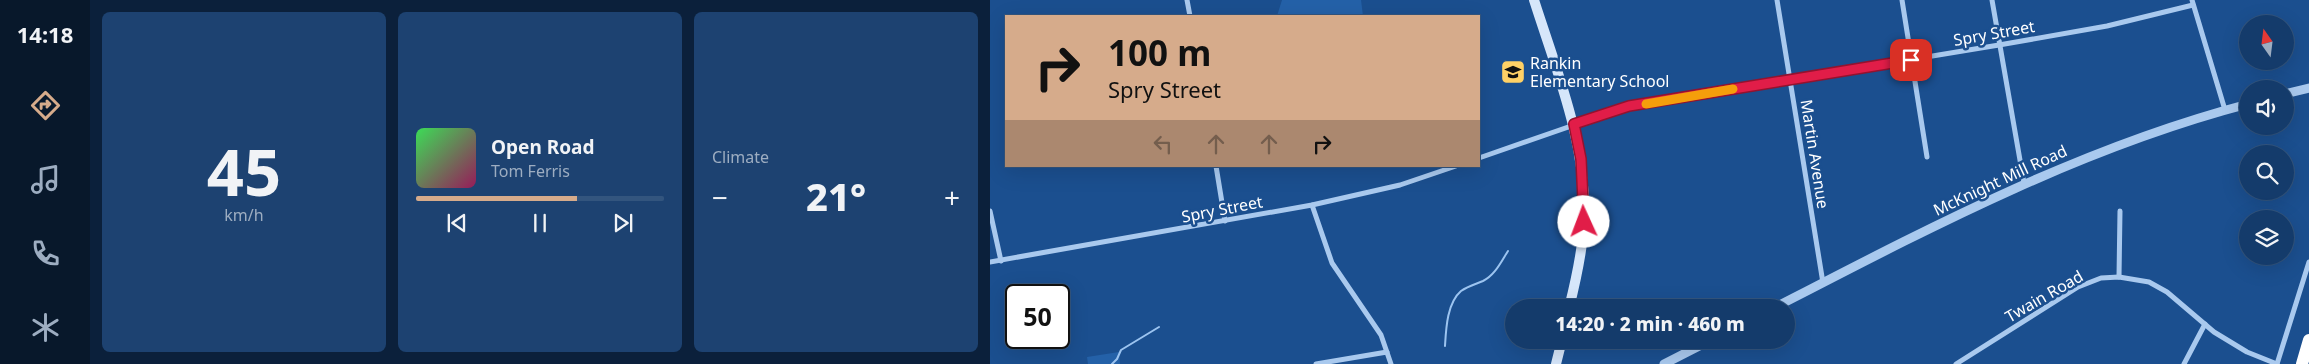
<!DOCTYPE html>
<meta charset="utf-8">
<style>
:root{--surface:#143b6b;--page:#1d4271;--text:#f1f3f6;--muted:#9dadc1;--line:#33557e;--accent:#d6ab8b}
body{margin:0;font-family:"Noto Sans",sans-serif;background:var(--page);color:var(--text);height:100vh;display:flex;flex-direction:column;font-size:19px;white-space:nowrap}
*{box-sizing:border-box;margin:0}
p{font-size:16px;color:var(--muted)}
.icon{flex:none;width:28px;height:28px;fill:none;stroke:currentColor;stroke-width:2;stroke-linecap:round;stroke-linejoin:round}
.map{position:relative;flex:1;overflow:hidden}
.drawer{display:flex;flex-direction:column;gap:12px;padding:12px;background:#0b203b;width:900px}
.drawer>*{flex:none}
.top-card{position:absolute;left:15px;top:15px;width:475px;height:152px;border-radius:0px;box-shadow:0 5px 20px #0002,0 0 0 1px var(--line);background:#d6ab8b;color:#111;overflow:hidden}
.needle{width:32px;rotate:346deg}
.buttons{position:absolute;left:1249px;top:15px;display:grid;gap:10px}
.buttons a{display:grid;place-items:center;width:55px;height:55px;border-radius:50%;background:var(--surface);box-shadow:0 5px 20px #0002,0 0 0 1px var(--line);font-size:25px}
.speed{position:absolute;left:15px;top:284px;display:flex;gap:10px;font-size:25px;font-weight:700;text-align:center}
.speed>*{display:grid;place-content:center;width:65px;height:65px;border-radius:50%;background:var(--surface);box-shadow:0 5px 20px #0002,0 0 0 1px var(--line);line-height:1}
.speed .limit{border:2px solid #111;border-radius:8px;background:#fff;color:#111}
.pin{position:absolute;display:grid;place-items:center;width:42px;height:42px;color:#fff;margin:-21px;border-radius:10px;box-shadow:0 2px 8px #0006}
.me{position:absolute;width:55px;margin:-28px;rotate:358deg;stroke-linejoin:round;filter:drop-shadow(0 0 4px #0008)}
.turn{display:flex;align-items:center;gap:18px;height:105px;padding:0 20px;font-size:22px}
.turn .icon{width:65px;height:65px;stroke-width:2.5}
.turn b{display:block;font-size:35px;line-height:42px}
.lanes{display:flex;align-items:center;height:48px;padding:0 20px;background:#0003;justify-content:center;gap:25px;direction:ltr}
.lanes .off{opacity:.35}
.big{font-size:38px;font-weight:800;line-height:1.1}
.drawer .card{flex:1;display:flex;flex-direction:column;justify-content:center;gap:8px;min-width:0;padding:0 18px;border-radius:8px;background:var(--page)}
.drawer .dial{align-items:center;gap:0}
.dial b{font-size:65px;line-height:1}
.song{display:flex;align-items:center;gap:15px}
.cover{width:60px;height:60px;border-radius:8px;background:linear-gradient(135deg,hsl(130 70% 55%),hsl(330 70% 35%))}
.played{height:5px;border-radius:2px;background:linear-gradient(90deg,var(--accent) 65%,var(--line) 65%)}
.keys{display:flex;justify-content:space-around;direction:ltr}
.heat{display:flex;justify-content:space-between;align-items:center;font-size:28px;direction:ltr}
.drawer .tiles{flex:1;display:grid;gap:12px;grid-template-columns:repeat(3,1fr)}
.trip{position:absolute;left:515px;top:299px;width:290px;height:50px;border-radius:25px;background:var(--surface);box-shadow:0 5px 20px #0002,0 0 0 1px var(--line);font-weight:800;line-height:50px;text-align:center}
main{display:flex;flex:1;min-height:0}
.tab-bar{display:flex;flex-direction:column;width:90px;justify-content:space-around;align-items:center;background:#08182b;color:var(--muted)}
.tab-bar .icon{width:35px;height:35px}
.tab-bar .current{color:var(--accent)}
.tab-bar b{font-size:22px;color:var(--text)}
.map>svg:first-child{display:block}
</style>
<main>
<nav class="tab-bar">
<b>14:18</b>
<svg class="icon current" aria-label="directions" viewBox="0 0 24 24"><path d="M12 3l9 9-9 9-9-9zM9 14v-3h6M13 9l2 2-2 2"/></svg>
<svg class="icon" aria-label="music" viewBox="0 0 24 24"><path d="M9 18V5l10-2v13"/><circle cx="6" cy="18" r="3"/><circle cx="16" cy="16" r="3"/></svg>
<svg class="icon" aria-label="phone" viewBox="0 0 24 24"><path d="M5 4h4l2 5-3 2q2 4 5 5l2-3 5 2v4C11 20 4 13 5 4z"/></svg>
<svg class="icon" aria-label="climate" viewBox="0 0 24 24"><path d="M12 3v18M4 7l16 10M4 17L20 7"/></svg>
</nav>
<section class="drawer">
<div class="tiles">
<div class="card dial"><b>45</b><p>km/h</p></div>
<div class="card">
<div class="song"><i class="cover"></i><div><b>Open Road</b><p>Tom Ferris</p></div></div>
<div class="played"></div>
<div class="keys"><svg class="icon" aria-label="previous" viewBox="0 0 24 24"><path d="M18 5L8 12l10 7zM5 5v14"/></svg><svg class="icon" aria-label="pause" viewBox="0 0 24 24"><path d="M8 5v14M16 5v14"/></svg><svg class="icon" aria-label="next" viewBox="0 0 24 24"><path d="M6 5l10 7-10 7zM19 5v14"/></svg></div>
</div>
<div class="card"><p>Climate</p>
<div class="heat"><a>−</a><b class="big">21°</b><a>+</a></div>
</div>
</div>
</section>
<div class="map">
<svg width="1319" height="364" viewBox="0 0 1319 364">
<rect width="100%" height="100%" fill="#1b4f8f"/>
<g fill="#2461a8">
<polygon points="292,0 371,0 373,16 287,16"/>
<polygon points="129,352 130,364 98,364 97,357"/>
</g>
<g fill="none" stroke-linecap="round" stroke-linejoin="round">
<g stroke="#9cc4f0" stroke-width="2">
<path d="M455 346C456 329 457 303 471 291 478 286 486 284 493 281 505 275 511 262 518 251"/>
<polyline points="122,364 127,359 131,350 169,327"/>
</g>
<g stroke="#a9c9ee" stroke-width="5">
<polyline points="197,0 200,16"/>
<polyline points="787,0 833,283"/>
<polyline points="912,0 937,157"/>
<polyline points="1002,0 1034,183"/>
<polyline points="1202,0 1235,110"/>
<polyline points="489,158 639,106 1009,45 1117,26 1203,5"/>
<polyline points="226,166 235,221"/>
<polyline points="322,205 342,263 391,335 401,364"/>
<polyline points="0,211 11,261"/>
<polyline points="0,262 322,205 410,185 466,166"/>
<polyline points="1129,277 1130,211"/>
<polyline points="326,364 397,352"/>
<polyline points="966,364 1088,287 1111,278 1129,277 1159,282 1177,292 1224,332 1257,352 1287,364"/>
<polyline points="1194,364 1215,324"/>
<polyline points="1287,364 1319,262"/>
</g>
<g stroke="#a9c9ee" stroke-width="9">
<polyline points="1295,94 1319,88"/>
<path d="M784 308C937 229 1090 148 1258 104"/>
<polyline points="674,364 721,340"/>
</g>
<g stroke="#d6e6fa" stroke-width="10">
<path d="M544 0C567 72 597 144 594 221 593 250 586 280 579 308"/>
<polyline points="566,364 572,340"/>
</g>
<polyline stroke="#fff" stroke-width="12" points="1312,364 1319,340"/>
</g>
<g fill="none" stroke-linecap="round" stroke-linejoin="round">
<defs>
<polyline id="route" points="594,222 591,159 584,124 639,106 921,60"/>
</defs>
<use href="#route" stroke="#92132f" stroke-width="12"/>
<use href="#route" stroke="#e11d48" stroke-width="9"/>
<polyline stroke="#f59e0b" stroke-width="9" points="656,104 743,89"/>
</g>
<defs>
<symbol id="school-square" viewBox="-11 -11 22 22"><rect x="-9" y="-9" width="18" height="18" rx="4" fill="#ffd166" stroke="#1b4f8f"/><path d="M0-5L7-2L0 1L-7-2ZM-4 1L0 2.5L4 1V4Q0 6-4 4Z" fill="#111"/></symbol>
</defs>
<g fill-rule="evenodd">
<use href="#school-square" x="509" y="58" width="28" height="28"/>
</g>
<g text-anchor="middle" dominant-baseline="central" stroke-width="5" stroke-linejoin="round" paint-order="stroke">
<g font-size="16" fill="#fff" stroke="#1b4f8f">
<text transform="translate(1004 33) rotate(-10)">Spry Street</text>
<text transform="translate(825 154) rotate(81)">Martin Avenue</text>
<text transform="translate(1010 180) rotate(-25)">McKnight Mill Road</text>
<text transform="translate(232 209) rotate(-11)">Spry Street</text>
<text transform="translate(1054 296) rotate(-30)">Twain Road</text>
</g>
<g font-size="16" fill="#fff" stroke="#1b4f8f" text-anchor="start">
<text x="540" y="63">Rankin<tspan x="540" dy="18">Elementary School</tspan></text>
</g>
</g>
</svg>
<div class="buttons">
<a><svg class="needle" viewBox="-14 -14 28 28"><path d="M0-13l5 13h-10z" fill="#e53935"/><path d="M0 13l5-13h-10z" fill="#9dadc1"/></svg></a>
<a><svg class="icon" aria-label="sound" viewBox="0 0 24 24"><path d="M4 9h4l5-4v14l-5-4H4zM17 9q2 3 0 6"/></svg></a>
<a><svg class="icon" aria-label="search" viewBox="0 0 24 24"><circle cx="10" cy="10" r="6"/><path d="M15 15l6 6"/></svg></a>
<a><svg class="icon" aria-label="layers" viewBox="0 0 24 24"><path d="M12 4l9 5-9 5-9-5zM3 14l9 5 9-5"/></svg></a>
</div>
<div class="speed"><div class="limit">50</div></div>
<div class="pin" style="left:921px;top:60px;background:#d93025"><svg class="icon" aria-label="arrive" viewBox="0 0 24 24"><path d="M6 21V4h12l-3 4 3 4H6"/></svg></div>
<svg class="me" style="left:594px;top:222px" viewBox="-20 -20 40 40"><circle r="19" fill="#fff"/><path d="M0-13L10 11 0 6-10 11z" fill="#e11d48"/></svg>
<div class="trip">14:20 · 2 min · 460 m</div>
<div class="top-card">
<div class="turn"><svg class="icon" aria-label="right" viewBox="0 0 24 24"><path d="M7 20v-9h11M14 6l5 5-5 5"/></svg><div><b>100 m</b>Spry Street</div></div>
<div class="lanes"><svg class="icon off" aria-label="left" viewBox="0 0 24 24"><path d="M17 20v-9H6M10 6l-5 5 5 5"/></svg><svg class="icon off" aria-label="ahead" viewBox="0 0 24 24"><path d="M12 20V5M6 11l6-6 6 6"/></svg><svg class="icon off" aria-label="ahead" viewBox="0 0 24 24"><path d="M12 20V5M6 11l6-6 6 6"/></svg><svg class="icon" aria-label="right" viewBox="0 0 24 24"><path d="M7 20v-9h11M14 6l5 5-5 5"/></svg></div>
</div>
</div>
</main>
